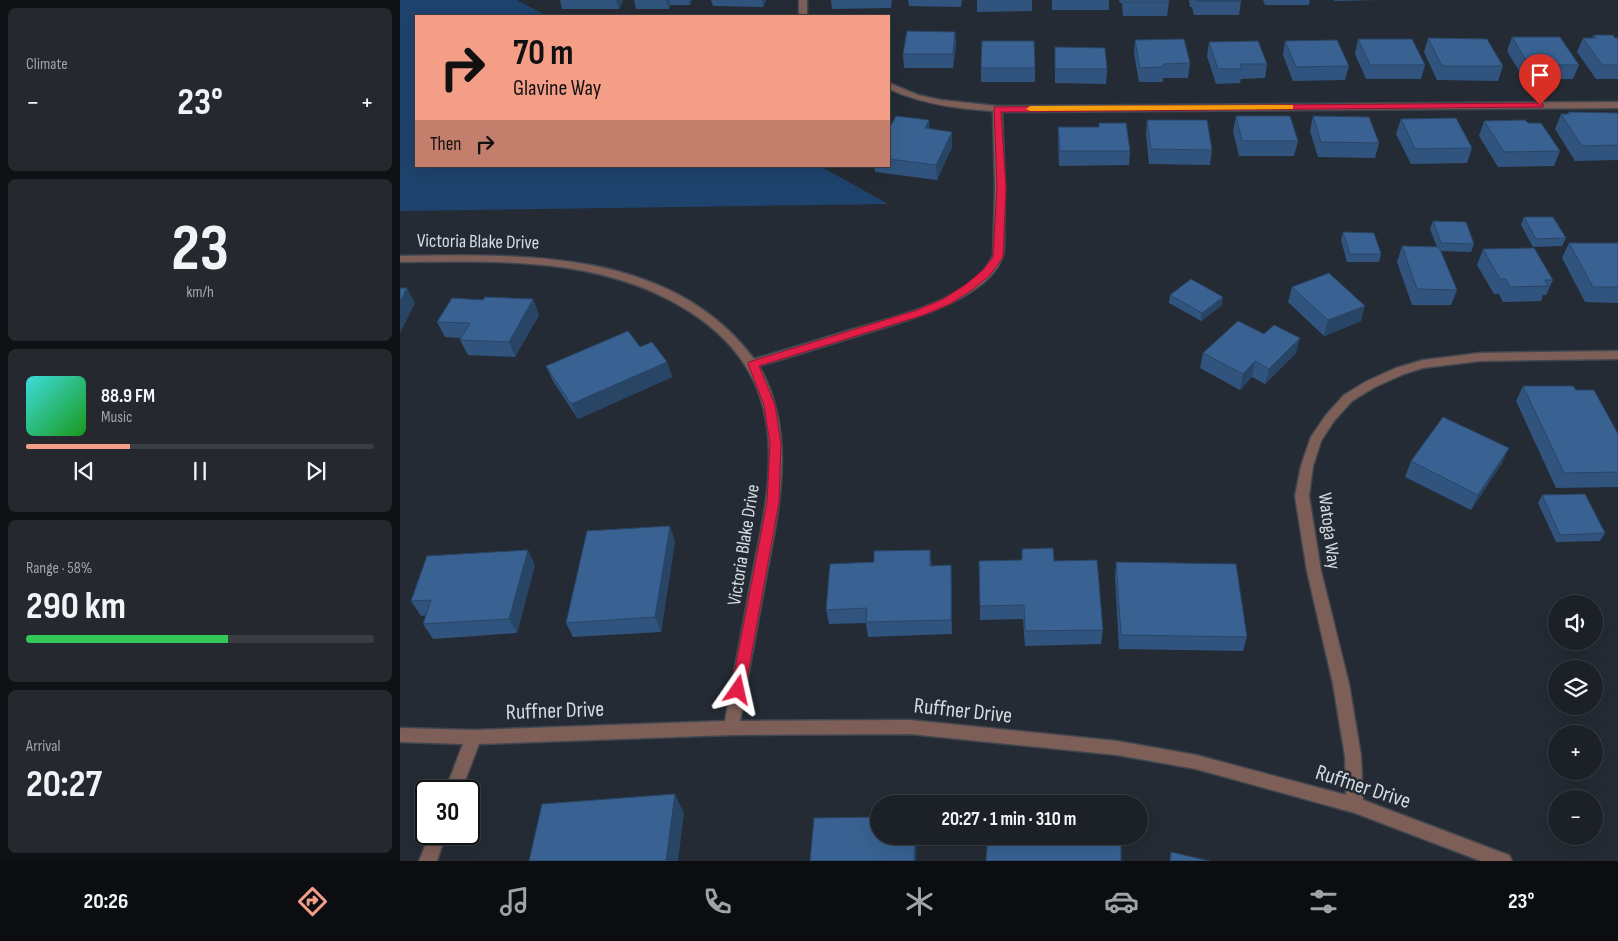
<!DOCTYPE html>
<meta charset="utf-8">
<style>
:root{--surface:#1c2027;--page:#25282f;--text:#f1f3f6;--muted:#a0a3a7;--line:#3a3e44;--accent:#f49e88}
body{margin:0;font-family:"Sofia Sans Condensed",sans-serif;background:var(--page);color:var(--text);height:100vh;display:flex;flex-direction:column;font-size:19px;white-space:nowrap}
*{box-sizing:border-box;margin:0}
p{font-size:16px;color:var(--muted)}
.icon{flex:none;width:28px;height:28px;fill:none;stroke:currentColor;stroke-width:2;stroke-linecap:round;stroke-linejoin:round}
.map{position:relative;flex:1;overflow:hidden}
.drawer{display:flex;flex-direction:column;gap:8px;padding:8px;background:#0f1215;width:400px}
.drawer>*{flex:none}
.hud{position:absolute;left:15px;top:15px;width:475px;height:152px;border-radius:0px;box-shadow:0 5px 20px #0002,0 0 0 1px var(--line);background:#f49e88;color:#111;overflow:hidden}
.buttons{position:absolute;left:1148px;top:595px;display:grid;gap:10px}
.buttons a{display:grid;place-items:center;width:55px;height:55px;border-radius:50%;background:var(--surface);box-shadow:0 5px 20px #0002,0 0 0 1px var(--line);font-size:25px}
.speed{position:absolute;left:15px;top:780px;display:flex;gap:10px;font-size:25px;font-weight:700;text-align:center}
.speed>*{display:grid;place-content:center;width:65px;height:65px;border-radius:50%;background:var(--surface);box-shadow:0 5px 20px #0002,0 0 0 1px var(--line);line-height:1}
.speed .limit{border:2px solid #111;border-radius:8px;background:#fff;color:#111}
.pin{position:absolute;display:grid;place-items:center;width:42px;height:42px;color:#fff;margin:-51px -21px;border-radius:50% 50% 50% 0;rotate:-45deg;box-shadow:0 0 5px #0007}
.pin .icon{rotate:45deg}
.me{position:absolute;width:55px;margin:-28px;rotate:11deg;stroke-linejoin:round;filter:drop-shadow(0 0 4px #0008)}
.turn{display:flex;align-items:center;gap:18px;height:105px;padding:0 15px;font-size:22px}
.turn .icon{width:65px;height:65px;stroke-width:2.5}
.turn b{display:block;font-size:35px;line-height:42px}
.then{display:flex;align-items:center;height:48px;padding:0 15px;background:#0003;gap:10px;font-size:19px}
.big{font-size:38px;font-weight:700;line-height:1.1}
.drawer .tile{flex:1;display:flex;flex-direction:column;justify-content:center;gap:8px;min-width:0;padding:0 18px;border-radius:8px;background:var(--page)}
.drawer .dial{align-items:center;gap:0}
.dial b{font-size:65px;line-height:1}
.song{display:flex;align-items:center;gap:15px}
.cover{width:60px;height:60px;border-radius:8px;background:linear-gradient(135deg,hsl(180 70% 55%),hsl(120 70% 35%))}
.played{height:5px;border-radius:2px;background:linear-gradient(90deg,var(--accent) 30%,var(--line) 30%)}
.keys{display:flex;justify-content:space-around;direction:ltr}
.heat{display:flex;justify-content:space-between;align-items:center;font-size:28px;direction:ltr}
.charge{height:8px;border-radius:4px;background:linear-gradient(90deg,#34c759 58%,var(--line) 0)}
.trip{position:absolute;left:470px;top:795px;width:278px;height:50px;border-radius:25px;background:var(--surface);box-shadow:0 5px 20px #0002,0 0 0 1px var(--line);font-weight:700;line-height:50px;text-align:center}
.dock{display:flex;height:80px;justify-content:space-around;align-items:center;background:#0b0d10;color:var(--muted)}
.dock .icon{width:35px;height:35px}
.dock .on{color:var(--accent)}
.dock b{font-size:22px;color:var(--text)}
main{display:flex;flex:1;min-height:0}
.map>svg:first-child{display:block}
</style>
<main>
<section class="drawer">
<div class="tile"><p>Climate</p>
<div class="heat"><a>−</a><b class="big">23°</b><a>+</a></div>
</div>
<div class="tile dial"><b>23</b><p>km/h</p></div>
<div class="tile">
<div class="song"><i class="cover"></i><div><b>88.9 FM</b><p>Music</p></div></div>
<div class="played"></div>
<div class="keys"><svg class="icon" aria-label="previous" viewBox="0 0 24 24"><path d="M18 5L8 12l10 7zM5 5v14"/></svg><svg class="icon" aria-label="pause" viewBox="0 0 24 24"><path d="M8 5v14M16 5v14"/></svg><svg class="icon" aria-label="next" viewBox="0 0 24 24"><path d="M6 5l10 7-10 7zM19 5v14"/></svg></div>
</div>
<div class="tile"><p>Range · 58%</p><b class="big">290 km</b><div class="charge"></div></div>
<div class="tile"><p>Arrival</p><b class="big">20:27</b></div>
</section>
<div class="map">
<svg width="1218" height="861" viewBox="0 0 1218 861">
<rect width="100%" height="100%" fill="#252b34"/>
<polygon fill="#1e436d" points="0,0 117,0 147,16 16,16 16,166 420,166 488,204 0,211"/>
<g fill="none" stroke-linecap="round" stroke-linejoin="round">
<defs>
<g id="minor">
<rect x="399" y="0" width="8" height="16"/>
<path d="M489 83 518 95 541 100 597 106 1218 102V108L602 112 605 188 604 250C597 300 494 324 454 337 422 347 390 357 359 366 399 436 377 516 364 589 356 633 348 677 340 721L510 720 717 741 796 755 946 795 945 756 933 684 907 571 895 496 901 466 911 437 926 415 944 395 967 381 996 368 1023 360 1080 353 1218 351V359L1080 361 1023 368 1004 374 975 387 952 401 934 421 921 441 913 466 909 496 921 571 949 684 961 756 963 800 1103 853 1109 855 1112 861H1081L955 813 796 769 717 755 510 734 331 735 79 744 61 791H45L63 744 0 742V728L74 730 325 721C334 673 343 624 352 576 359 538 369 500 369 460 370 399 349 354 299 318 212 256 102 261 0 262V256C124 254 272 249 354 359 386 350 418 340 450 330 493 317 572 301 593 256L595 188 593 111C557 109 522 104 489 89Z"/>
<polygon points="30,834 46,834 37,861 19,861"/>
</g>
</defs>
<use href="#minor" stroke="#414750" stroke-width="3"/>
<use href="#minor" fill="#7d5f57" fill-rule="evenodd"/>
</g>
<g fill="#31547e">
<polygon points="160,0 223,0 219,9 162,9"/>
<polygon points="234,0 292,0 290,5 270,5 269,9 236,9"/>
<polygon points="311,0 366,0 363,7 313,6"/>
<polygon points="431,0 492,0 491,8 432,9"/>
<polygon points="508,0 562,0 561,7 509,6"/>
<polygon points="577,0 632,0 632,11 577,12"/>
<rect x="652" y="0" width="57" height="10"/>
<polygon points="719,0 768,0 769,2 767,16 723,16 722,3 720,3"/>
<polygon points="789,0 841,0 841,1 839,15 794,15 792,7 790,7"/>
<polygon points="863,0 910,0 909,5 865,5"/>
<polygon points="934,0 979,0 935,1"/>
<polygon points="555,32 556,46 553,68 504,68 503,54"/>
<polygon points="1194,35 1218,38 1218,79 1196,79 1177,52 1183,38 1192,38"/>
<polygon points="1112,37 1179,65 1173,79 1124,79 1107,51"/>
<polygon points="1028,38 1103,66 1098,81 1037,80 1024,52"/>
<polygon points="958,39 1025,65 1021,79 966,79 955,54"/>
<polygon points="735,40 790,63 788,78 763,78 763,82 739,82 734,54"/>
<polygon points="885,41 949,66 945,80 893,81 883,55"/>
<polygon points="809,42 867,64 865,78 841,79 840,83 816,84 807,56"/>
<polygon points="655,47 707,69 706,84 655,83"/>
<rect x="581" y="68" width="54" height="14"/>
<polygon points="1168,112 1218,114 1218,160 1175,161 1155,129 1161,114 1168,114"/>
<polygon points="836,116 898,141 894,156 839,156 833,131"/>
<polygon points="913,116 979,143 975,158 918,157 910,131"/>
<polygon points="1001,119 1072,148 1067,163 1011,164 996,134"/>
<polygon points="747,120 812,150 810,165 749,164 746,134"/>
<polygon points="1084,121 1128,123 1160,151 1154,166 1098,167 1079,136"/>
<polygon points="699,123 730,151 729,165 659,166 658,142 658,127 699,127"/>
<polygon points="489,129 552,132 552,147 537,180 475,172 474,166 489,166"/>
<polygon points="1124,217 1166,238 1162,246 1133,247 1121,225"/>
<polygon points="1033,221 1074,244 1071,252 1041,251 1057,290 1051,305 1012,305 997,262 1002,246 1037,247 1030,229"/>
<polygon points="943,232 981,254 979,262 947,262 941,240"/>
<polygon points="1169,243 1218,243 1218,303 1185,302 1162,258"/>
<polygon points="1083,249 1153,280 1146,295 1143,295 1141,301 1103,302 1099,294 1094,294 1077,265"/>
<polygon points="892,287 961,321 924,336 888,302"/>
<polygon points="770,295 822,305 801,321 769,303"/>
<polygon points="133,299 139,315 115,357 68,355 60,340 61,338 45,337 37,322"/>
<polygon points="240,347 267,362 272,377 178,419 153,381 146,366"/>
<polygon points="803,353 896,353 865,384 852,377 840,390 800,368"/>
<polygon points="1123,386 1176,390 1218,434 1218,487 1156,488 1116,401"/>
<polygon points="1011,461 1102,463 1071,510 1005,477"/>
<polygon points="1142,495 1205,533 1200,541 1156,542 1138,503"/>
<polygon points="275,541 261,632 173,637 166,623"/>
<polygon points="654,561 703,630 701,644 625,646 623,619 580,620 580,606"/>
<polygon points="716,562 847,637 843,651 719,649 715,577"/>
<polygon points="135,565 117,633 33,639 23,624 26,615 21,616 11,601"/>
<polygon points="531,566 552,580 552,634 468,637 466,623 429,624 426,610"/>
</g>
<g fill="#284566">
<polygon points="216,0 223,0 219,9"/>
<polygon points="266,0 269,0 270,5 269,9"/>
<polygon points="289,0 292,0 290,5"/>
<polygon points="362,0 366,0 363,7"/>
<polygon points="555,32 556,46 553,68 553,54"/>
<polygon points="529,120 530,134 525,128"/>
<polygon points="552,132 552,147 537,180 536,165"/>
<polygon points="7,288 15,303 0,333 0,302"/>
<polygon points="823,297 822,305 801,321 802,313"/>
<polygon points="133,299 139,315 115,357 109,342"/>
<polygon points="965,306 961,321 924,336 928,320"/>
<polygon points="900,338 896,353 865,384 869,369"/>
<polygon points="855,361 852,377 840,390 843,374"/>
<polygon points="267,362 272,377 178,419 171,404"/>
<polygon points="1109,448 1102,463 1071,510 1078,495"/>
<polygon points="270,526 275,541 261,632 255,617"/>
<polygon points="128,550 135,565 117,633 109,619"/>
<polygon points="530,550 532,564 531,580 530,566"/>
<polygon points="551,565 552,580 552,634 551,620"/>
<polygon points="275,794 284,813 278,861 266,861"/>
<polygon points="515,836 517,836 516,861 514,861"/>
</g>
<g fill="#396292" stroke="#284566">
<polygon points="724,0 768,0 769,2 725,2"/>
<rect x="796" y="0" width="45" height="1"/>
<polygon points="507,31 555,32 553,54 503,54"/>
<polygon points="1194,35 1213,35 1215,38 1218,38 1218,65 1202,65 1183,38 1196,38"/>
<polygon points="1112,37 1160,37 1179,65 1129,65"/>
<polygon points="1028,38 1087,39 1103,66 1042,66"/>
<polygon points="784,39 790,63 763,64 764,67 740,68 735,40"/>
<polygon points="958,39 1012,39 1025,65 970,65"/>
<polygon points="937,40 949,66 896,67 885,41"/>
<polygon points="582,41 634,41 635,68 581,68"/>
<polygon points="858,41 867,64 840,64 842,69 818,69 809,42"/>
<polygon points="655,47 705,48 707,69 655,69"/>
<polygon points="1168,112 1217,113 1218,114 1218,145 1182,146 1161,114 1170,114"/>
<polygon points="496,116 529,120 525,128 552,132 536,165 489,159 489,129"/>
<polygon points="836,116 890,116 898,141 842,141"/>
<polygon points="913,116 969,117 979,143 921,142"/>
<polygon points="1056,118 1072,148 1015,149 1001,119"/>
<polygon points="747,120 807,120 812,150 751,149"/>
<polygon points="1125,120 1128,123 1141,123 1160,151 1104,152 1084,121"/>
<polygon points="699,123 726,123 730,151 660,151 658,127 699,127"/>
<polygon points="1124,217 1153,217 1166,238 1136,239"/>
<polygon points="1033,221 1066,222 1074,244 1041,243"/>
<polygon points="943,232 974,233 981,254 950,254"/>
<polygon points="1169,243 1218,243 1218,287 1193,287"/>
<polygon points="1002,246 1039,247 1057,290 1017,289"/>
<polygon points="1134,248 1153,280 1145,280 1148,286 1110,287 1106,279 1100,279 1083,249"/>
<polygon points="929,273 965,306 928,320 892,287"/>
<polygon points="791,279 823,297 802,313 770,295"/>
<polygon points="0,288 7,288 0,302"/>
<polygon points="85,297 133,299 109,342 60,340 70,323 37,322 52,298 83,300"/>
<polygon points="838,321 864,334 874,325 900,338 869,369 855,361 843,374 803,353"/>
<polygon points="228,331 240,347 252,342 267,362 171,404 146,366"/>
<polygon points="1123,386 1173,386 1176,390 1194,390 1218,434 1218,472 1164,473"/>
<polygon points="1043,417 1109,448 1078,495 1011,461"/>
<polygon points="1185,494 1205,533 1160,535 1142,495"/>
<polygon points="270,526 255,617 166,623 187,531"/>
<polygon points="653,548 654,561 697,560 703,630 625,631 624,605 580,606 579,561 622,560 622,549"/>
<polygon points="128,550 109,619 23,624 31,600 11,601 27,556"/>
<polygon points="530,550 530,566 551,565 551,620 466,622 467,608 426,610 430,564 474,562 474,551"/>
<polygon points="716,562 836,564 847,637 721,635"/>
<polygon points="275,794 266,861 129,861 142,804"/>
<polygon points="622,802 641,804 622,804"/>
<polygon points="479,817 479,836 515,836 514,861 410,861 414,818"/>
<polygon points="588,836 721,836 721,861 586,861"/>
<polygon points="771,852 810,861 770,861"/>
</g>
<polygon fill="#e11d48" stroke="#92132f" points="1140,103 1143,104 1143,107 601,112 606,188 603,257 590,275 572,290 550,304 524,315 359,366 375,405 381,444 379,502 345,690 343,694 338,696 333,694 331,690 367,502 370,444 364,405 348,364 349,362 517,310 543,299 565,285 583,270 593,257 597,188 594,107"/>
<polygon fill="#f59e0b" points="890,105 893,105 893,109 630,111 626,109 630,106"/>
<g text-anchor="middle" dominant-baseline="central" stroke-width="5" stroke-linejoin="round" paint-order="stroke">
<g font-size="19" fill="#d7dbe1" stroke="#252b34">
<text transform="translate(78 242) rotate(1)">Victoria Blake Drive</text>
<text transform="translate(929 531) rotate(83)">Watoga Way</text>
<text transform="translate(344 545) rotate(-81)">Victoria Blake Drive</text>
</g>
<g font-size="22" fill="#d7dbe1" stroke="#252b34">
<text transform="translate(155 711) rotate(-2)">Ruffner Drive</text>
<text transform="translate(563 711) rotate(6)">Ruffner Drive</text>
<text transform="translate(963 787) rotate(18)">Ruffner Drive</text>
</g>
</g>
</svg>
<div class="buttons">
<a><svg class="icon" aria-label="sound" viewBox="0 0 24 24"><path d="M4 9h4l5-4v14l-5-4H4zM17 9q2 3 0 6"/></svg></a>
<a><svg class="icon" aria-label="layers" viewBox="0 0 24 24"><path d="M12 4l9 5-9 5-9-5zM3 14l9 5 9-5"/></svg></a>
<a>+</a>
<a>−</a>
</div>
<div class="speed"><div class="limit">30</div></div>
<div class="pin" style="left:1140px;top:105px;background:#d93025"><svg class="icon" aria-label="arrive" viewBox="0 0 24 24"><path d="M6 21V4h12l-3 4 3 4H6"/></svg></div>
<svg class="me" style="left:338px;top:690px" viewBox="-20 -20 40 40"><path d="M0-17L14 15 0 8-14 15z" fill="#e11d48" stroke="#fff" stroke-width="4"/></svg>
<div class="trip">20:27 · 1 min · 310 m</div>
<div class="hud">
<div class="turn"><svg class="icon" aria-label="right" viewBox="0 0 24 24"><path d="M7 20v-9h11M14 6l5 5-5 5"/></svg><div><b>70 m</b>Glavine Way</div></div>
<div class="then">Then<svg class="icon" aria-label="right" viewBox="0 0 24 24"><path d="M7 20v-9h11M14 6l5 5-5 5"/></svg></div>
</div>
</div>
</main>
<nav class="dock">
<b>20:26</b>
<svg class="icon on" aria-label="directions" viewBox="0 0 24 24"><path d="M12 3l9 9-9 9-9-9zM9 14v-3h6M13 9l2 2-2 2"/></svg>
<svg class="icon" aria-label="music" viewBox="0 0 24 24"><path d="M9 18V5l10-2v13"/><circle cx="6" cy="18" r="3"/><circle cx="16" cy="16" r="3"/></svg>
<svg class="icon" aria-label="phone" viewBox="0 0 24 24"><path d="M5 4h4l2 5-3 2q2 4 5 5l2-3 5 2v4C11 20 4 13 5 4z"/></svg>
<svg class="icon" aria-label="climate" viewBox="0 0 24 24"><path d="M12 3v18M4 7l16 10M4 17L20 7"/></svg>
<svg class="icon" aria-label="car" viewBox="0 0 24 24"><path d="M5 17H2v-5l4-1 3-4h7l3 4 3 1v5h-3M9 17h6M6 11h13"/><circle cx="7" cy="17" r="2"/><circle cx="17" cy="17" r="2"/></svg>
<svg class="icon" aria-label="filters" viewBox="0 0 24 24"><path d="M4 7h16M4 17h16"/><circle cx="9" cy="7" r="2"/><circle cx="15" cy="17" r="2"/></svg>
<b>23°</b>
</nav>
